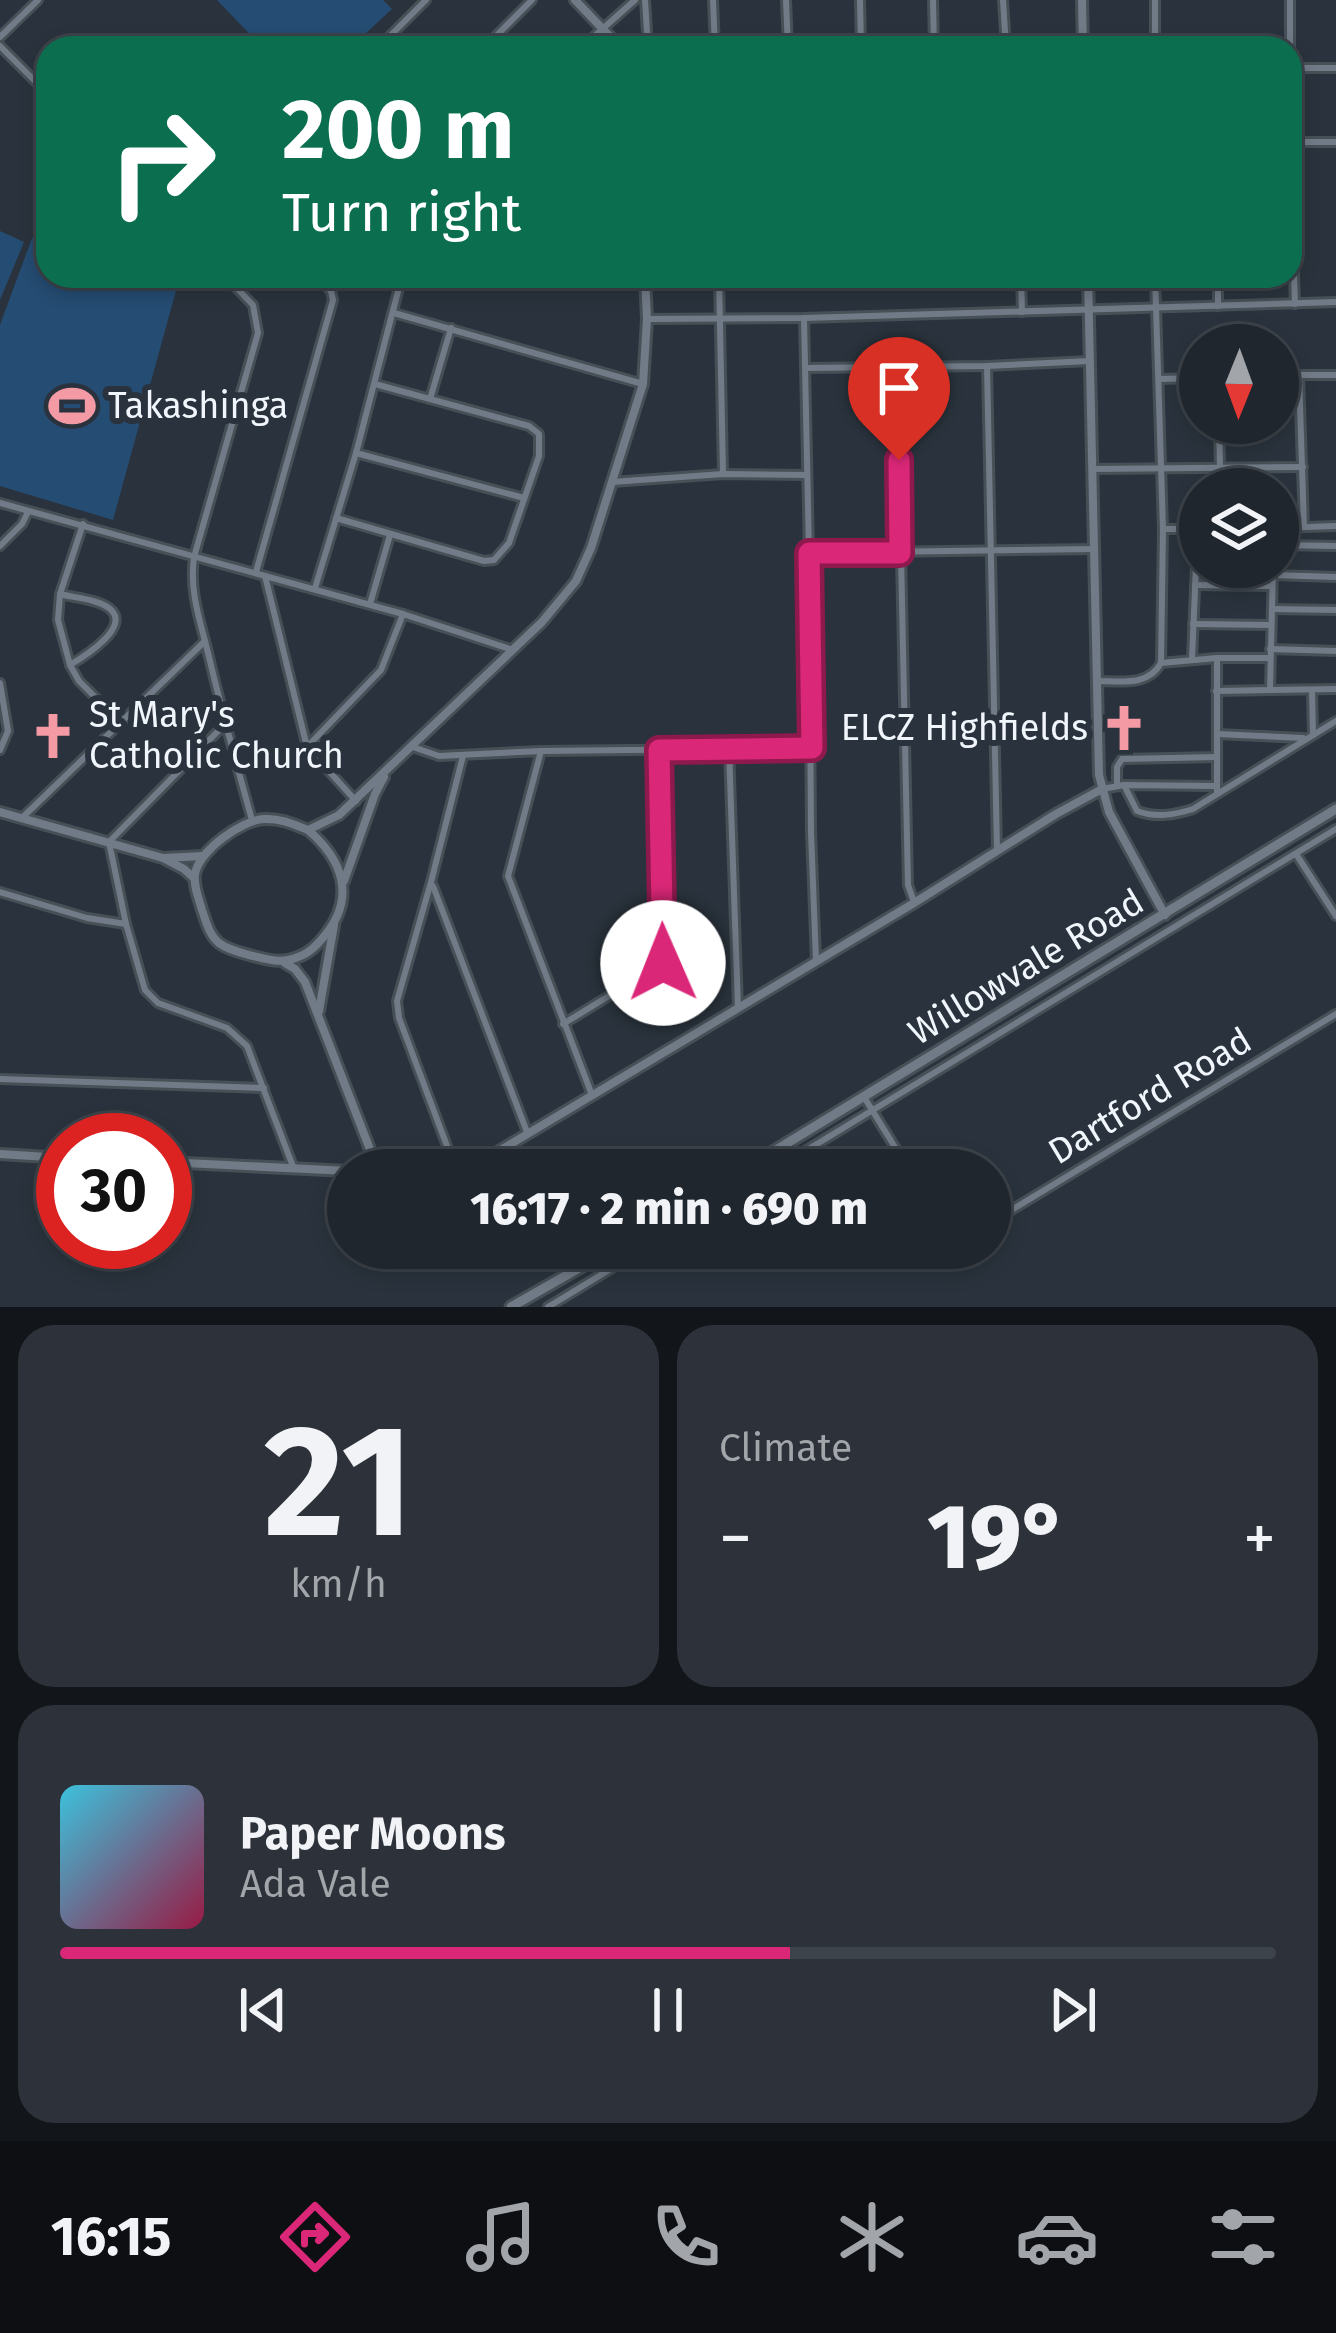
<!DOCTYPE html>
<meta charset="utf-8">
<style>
:root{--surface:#20262e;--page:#2d323a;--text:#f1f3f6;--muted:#a2a5aa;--line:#3d434a;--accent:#db2777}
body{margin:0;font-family:"Fira Sans",sans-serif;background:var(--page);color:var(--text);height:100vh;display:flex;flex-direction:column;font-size:45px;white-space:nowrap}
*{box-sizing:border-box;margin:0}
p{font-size:39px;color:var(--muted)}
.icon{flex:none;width:66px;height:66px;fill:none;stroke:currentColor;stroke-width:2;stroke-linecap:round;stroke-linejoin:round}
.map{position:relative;height:1307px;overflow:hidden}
.sheet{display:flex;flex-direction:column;gap:18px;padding:18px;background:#121519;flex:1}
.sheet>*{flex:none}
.banner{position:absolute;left:36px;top:36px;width:1266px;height:252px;border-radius:36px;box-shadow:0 6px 18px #0003,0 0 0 3px var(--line);background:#0b6e4f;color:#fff;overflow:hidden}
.needle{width:78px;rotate:181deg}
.fabs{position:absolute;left:1179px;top:324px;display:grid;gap:24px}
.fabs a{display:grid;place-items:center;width:120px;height:120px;border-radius:50%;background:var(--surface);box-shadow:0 6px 18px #0003,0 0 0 3px var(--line);font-size:60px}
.speed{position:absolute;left:36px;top:1113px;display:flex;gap:24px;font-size:60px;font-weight:700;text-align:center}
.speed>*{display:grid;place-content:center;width:156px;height:156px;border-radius:50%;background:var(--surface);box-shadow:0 6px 18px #0003,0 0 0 3px var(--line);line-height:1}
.speed .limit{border:18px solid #d22;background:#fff;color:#111}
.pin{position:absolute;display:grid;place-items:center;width:102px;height:102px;color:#fff;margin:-123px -51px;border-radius:50% 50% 50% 0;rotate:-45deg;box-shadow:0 0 12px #0007}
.pin .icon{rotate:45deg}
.me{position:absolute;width:132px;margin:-66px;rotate:359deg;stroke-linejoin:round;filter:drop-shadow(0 0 9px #0008)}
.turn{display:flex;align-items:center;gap:42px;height:252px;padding:0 48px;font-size:54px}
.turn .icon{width:156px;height:156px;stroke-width:2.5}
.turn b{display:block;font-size:84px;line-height:102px}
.big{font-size:90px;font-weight:800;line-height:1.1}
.sheet .widget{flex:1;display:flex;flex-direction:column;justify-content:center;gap:18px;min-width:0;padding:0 42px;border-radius:36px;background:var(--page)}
.sheet .dial{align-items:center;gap:0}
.dial b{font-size:156px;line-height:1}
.song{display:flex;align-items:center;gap:36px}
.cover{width:144px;height:144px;border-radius:18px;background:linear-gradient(135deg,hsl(190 70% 55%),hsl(340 70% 35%))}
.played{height:12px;border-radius:6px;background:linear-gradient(90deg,var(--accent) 60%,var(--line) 60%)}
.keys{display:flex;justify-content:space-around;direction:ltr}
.heat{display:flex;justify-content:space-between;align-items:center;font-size:66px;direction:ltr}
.sheet .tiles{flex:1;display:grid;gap:18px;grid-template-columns:1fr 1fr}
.widget:last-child{grid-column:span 2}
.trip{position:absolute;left:327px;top:1149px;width:684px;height:120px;border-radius:60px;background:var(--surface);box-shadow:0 6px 18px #0003,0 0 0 3px var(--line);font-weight:800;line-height:120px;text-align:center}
.tab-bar{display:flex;height:192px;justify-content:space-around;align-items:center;background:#0d0f12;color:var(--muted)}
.tab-bar .icon{width:84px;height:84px}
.tab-bar .selected{color:var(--accent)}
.tab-bar b{font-size:54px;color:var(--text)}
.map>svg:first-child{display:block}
</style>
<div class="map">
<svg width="1336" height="1307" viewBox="0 0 1336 1307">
<rect width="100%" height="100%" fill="#2a333d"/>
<g fill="#254c72">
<polygon points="217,0 383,0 392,9 350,48 263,48"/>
<polygon points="0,231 24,242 0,300"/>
<polygon points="32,238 48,244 48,276 144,276 177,287 113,520 0,486 0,325"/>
</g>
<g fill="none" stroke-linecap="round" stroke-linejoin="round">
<defs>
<g id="minor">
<polyline points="645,0 648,48"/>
<polyline points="713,0 715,48"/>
<polyline points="786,0 788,48"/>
<polyline points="860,0 861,48"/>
<polyline points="933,0 934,48"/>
<polyline points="1003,0 1006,48"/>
<polyline points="1290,0 1290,68"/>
<polyline points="0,37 38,0"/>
<polyline points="0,46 48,94"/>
<polyline points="378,48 426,0"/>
<polyline points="484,48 532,0"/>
<polyline points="581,48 635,0"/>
<polyline points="1155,48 1155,0"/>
<polyline points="1290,68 1336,68"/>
<polyline points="1290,142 1336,142"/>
<polyline points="1290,160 1295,304"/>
<path d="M225 276 253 305 258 333 194 557C189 593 201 623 209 657 222 712 237 766 252 820"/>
<polyline points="493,276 504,278 577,276"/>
<polyline points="719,276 723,474"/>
<polyline points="1021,276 1022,312"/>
<polyline points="1218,276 1218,306"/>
<polyline points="394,313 643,384"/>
<polyline points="804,318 809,553 811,832 816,961"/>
<polyline points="647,319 804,318 1336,302"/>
<polyline points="987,366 997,850"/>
<polyline points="897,367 908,885 914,902"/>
<polyline points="805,368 987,366 1090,361"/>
<polyline points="1278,375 1336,375"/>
<polyline points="1299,375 1304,527"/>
<polyline points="1159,379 1200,378"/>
<polyline points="430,399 451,328"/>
<polyline points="1219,423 1220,467"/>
<polyline points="356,453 524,498"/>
<polyline points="1092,469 1303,467"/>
<polyline points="612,482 723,474 806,475"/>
<polyline points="0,503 403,614 513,650"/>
<polyline points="336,518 484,561 494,560 509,543 539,456 539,434 529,426 375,384"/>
<polyline points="83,524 60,594 58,620 70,665 79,681 121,723"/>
<polyline points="1278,528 1336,526"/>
<polyline points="1163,529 1200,529"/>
<polyline points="1278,545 1336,546"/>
<polyline points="0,546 22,524 28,512"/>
<polyline points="810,553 1095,549"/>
<polyline points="256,572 333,300 331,291 316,276"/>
<polyline points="1273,575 1336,577"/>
<polyline points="265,576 307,747 356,801"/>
<polyline points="1195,585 1271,586"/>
<polyline points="315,588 356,453 402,276"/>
<path d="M60 594C75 598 97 599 109 608 133 626 85 656 70 665"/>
<polyline points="370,604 390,535"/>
<polyline points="1272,609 1336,610"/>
<polyline points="1193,624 1270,625"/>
<polyline points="1270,649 1336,651"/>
<polyline points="1217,658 1217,792"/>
<polyline points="1192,659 1196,566 1200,547"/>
<polyline points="1161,663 1217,658 1270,658"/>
<path d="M1096 681C1120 681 1148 687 1161 663L1163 529 1155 276"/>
<polyline points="0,683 8,731 0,750"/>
<polyline points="1270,690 1273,567"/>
<polyline points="1216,691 1336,689"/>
<polyline points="1312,691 1313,735"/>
<polyline points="224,725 109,842 126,924 145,990 158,1003 227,1028 247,1046 294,1169"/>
<polyline points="1217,734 1303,738"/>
<polyline points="307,747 381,670 403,614"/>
<polyline points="413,747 439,756 541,751 812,748"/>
<polyline points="729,749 738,1008"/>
<polyline points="541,751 508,876 592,1095"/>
<polyline points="1117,785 1117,767 1122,759 1217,757"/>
<path d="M1124 785 1137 811C1156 818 1174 815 1193 809L1336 721"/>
<polyline points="1102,789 1124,785 1217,786"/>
<polyline points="22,818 205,641"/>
<polyline points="1296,854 1336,916"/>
<polyline points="433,886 527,1132"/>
<polyline points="0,892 87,918 126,924"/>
<polyline points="563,1024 663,963 659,750"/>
<polyline points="0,1079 264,1088"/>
<polyline points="864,1097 909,1170"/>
<polyline points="456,1170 399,1018 397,1001 431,882 463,756"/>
<polyline points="774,1170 1336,829"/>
<polyline points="990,1223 1336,1014"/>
<polyline points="548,1307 645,1248"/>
</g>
<g id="tertiary">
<polyline points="575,0 621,48"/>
<polyline points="1082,0 1083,48"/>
<polyline points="1088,276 1099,775 1109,812 1165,915"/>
<polyline points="0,812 163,858 184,869 194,878"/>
<path d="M308 830C342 859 356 896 326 934 318 944 310 953 298 957 282 964 269 960 253 956 242 953 228 950 219 943 209 935 206 921 202 910 199 899 193 885 195 874 199 851 241 820 264 819 280 818 293 824 308 830L339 815 542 622 576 581 591 548 643 384 647 319 645 276"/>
<polyline points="164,858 203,856"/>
<polyline points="344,881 375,794 384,777"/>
<polyline points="285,963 295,969 305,982 378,1170"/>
<polyline points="319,1011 334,925"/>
<polyline points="0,1154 63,1158"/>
<polyline points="165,1162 348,1171"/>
<polyline points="461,1170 494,1154 914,903 1056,814 1102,789"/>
</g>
<g id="secondary">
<polyline points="743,1170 1336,809"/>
<polyline points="511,1307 614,1248"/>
</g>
</defs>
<use href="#minor" stroke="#475057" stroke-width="12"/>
<use href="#tertiary" stroke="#475057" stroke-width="14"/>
<use href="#secondary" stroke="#475057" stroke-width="15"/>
<use href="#minor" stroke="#717b87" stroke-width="6"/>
<use href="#tertiary" stroke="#717b87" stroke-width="8"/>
<use href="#secondary" stroke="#717b87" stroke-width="9"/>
</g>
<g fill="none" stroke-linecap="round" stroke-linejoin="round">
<defs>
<polyline id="route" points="663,963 659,750 812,748 809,553 900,553 899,460"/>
</defs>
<use href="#route" stroke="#8e194d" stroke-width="30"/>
<use href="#route" stroke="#db2777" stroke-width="21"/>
</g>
<defs>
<symbol id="stadium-bare" viewBox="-9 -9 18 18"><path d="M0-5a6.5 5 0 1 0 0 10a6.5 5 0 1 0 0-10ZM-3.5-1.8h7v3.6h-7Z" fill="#f49aa4" stroke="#2a333d" stroke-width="2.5" paint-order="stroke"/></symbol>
<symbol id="church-bare" viewBox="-9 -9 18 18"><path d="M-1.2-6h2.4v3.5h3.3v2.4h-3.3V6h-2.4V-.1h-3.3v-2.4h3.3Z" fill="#f49aa4" stroke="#2a333d" stroke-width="2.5" paint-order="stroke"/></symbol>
</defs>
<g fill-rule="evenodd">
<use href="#stadium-bare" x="39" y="373" width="66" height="66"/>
<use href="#church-bare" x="1091" y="695" width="66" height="66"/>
<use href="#church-bare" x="20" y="703" width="66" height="66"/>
</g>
<g text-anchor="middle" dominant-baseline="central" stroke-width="12" stroke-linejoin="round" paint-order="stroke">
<g font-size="36" fill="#f0f6fc" stroke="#2a333d" text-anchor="start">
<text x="108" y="406">Takashinga</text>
<text x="89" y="715">St Mary's<tspan x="89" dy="41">Catholic Church</tspan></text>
<text x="1088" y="728" text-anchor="end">ELCZ Highfields</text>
</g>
<g font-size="36" fill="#f0f6fc" stroke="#2a333d">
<text transform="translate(1026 967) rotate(-31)">Willowvale Road</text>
<text transform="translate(1150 1096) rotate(-31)">Dartford Road</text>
</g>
</g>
</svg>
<div class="fabs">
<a><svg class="needle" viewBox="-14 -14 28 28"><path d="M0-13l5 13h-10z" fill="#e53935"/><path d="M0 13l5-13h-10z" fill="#a2a5aa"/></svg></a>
<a><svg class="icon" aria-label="layers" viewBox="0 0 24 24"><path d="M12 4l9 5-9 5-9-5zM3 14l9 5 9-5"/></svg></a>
</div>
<div class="speed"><div class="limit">30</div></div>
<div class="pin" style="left:899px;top:460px;background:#d93025"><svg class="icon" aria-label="arrive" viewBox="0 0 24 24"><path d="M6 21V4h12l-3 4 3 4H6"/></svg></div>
<svg class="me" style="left:663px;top:963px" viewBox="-20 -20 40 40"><circle r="19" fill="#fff"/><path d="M0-13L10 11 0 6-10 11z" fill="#db2777"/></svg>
<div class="trip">16:17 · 2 min · 690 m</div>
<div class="banner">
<div class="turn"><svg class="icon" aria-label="right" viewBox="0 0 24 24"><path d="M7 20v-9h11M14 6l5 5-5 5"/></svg><div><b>200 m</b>Turn right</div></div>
</div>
</div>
<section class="sheet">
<div class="tiles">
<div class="widget dial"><b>21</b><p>km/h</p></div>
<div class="widget"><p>Climate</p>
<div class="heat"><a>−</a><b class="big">19°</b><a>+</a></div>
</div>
<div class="widget">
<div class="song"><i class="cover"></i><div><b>Paper Moons</b><p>Ada Vale</p></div></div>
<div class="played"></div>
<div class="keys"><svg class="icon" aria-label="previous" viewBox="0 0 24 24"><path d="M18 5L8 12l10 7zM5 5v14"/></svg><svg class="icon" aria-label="pause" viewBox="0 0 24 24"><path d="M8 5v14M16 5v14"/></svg><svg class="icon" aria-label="next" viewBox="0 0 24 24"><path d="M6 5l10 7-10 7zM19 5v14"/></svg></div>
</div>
</div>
</section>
<nav class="tab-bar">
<b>16:15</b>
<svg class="icon selected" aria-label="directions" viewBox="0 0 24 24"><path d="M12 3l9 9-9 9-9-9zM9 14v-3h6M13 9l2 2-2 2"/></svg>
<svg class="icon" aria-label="music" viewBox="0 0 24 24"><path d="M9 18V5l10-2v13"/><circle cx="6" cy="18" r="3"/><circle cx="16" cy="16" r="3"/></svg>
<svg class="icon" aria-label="phone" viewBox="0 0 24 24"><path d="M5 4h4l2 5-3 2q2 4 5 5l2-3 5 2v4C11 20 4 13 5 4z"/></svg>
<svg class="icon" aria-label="climate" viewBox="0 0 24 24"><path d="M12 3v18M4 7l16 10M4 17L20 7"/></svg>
<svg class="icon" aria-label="car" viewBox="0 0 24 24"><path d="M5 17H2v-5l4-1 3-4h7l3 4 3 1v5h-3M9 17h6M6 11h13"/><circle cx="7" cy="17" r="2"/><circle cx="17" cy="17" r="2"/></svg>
<svg class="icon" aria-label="filters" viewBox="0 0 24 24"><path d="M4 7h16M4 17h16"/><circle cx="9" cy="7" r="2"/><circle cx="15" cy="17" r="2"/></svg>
</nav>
